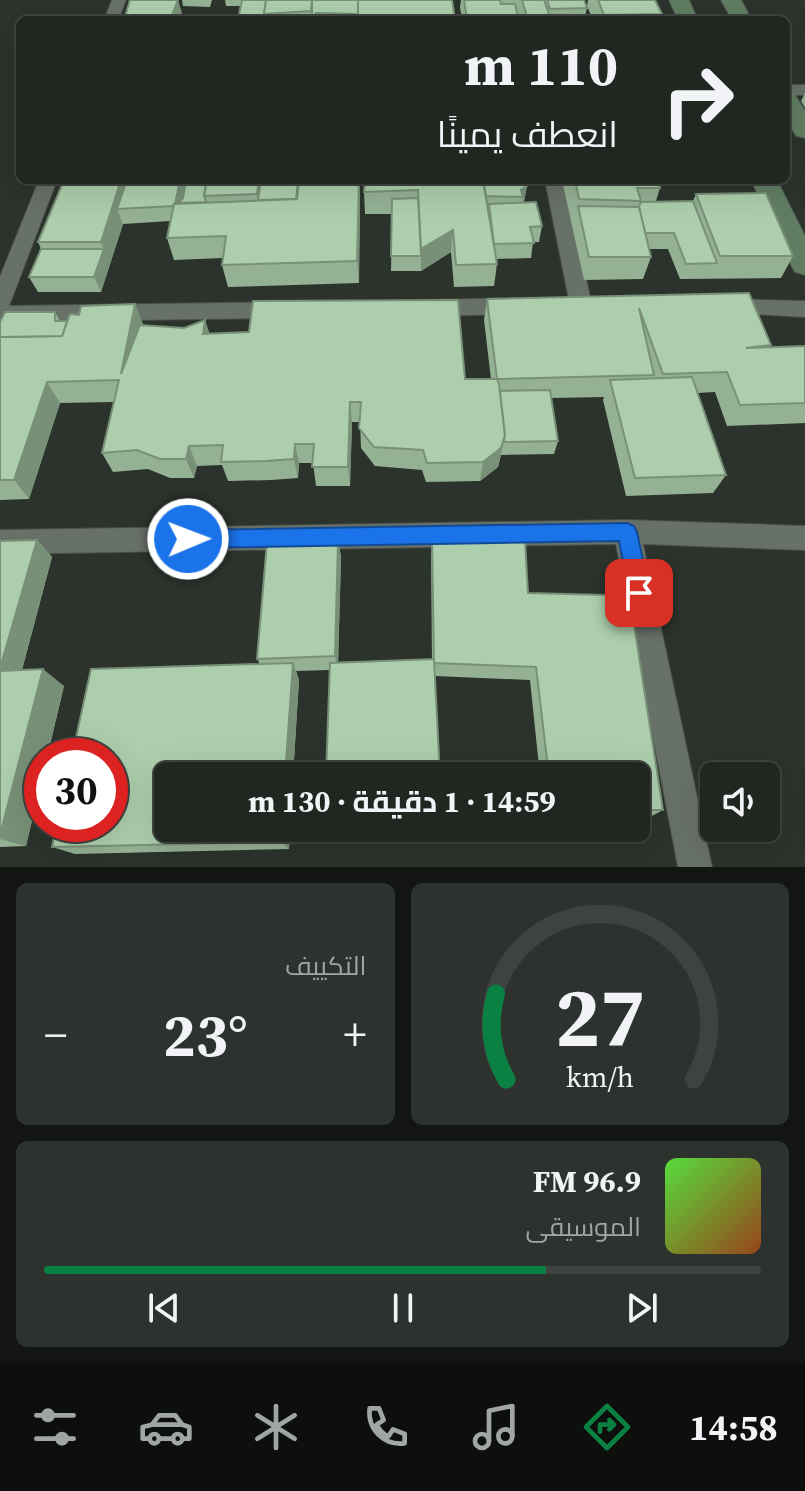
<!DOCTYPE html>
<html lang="ar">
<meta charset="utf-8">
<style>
:root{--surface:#212621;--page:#2d322e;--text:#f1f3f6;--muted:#a2a5a5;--line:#3e433f;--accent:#0b8043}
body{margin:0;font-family:"Source Serif 4",Cairo,serif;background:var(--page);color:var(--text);direction:rtl;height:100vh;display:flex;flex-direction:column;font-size:30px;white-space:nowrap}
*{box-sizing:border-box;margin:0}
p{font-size:26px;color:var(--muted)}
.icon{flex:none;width:44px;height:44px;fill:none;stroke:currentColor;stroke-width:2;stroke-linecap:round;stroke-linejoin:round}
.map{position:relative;height:867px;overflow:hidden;direction:ltr}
.panel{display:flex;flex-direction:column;gap:16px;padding:16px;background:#121512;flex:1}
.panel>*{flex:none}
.banner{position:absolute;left:16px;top:16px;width:774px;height:168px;border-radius:12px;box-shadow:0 8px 32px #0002,0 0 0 2px var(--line);direction:rtl;background:#212621;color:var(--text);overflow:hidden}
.tools{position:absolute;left:700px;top:762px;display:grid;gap:16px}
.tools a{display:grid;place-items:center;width:80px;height:80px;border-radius:12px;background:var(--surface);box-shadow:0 8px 32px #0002,0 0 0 2px var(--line);font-size:40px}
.speed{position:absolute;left:24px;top:738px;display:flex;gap:16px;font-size:40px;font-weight:700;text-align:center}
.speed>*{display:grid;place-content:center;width:104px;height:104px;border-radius:50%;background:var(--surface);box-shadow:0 8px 32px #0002,0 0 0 2px var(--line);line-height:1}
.speed .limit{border:12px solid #d22;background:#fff;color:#111}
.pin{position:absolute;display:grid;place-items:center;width:68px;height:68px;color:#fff;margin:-34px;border-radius:16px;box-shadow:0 4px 12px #0006}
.me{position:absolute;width:88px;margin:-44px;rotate:89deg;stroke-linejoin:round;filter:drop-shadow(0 0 6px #0008)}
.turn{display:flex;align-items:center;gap:28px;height:168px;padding:0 40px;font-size:36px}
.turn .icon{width:104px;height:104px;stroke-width:2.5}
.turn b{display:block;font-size:56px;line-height:68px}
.big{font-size:60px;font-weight:700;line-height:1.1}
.panel .card{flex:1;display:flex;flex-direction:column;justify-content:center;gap:12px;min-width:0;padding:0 28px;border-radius:12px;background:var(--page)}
.panel .dial{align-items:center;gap:0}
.dial svg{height:208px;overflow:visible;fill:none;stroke:var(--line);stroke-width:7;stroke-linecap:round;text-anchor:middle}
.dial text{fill:var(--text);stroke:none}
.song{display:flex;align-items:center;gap:24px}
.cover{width:96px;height:96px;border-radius:12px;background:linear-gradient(135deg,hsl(110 70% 55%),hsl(20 70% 35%))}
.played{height:8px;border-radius:4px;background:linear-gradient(90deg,var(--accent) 70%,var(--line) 70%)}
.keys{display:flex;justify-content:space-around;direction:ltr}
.heat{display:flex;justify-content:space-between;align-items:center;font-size:44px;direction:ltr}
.panel .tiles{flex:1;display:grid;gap:16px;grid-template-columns:1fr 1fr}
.card:last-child{grid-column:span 2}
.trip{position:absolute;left:154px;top:762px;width:496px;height:80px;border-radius:12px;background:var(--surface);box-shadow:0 8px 32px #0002,0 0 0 2px var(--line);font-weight:700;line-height:80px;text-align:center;direction:rtl}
.tabs{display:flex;height:128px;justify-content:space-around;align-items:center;background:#0d0f0d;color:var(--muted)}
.tabs .icon{width:56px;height:56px}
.tabs .active{color:var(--accent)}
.tabs b{font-size:36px;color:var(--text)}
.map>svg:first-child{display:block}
</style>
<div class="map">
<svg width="805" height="867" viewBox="0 0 805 867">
<rect width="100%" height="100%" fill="#2c332c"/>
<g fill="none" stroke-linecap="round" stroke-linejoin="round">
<defs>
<g id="street">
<polygon points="112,0 126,0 118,20 104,20"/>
<rect x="786" y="85" width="19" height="10"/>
<polygon points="39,180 57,180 9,306 282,302 289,305 293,310 289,315 282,318 0,322 0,277"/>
<polygon points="545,180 563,180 592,305 588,310 574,310 570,305"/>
<polygon points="518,298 525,301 529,306 525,311 518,314 426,316 419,313 415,308 419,303 426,300"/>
<polygon points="722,299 805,301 805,317 715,312 711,307 715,302"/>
<polygon points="627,520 805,526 805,550 643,544 712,867 678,867 616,544 0,554 0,530"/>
</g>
<g id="secondary">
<polygon points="669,0 689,0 698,20 678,20"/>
<polygon points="721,0 741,0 752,20 732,20"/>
<polygon points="786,91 794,93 805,111 805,138 796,136 786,119"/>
<polygon points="751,180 777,180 805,236 805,275 795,272 791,265"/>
</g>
</defs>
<use href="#street" stroke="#484f48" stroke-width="2"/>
<use href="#secondary" stroke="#484f48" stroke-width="2"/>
<use href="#street" fill="#687168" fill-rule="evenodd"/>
<use href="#secondary" fill="#607d61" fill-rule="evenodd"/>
</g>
<g fill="#94b194">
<polygon points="182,0 212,0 210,7 183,6"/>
<polygon points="225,0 452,0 455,20 238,20 240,6 226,6"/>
<polygon points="461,0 584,0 587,8 584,20 521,20 520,16 518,16 518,20 462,20 460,7"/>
<polygon points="588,0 655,0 662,14 660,20 593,20 587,6"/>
<polygon points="805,93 805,108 801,101"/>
<polygon points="64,180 183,180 185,186 360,180 359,283 228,287 222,265 223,258 174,260 167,238 170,221 123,224 101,292 38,292 29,277 41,249 38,242"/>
<polygon points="562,180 660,180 659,183 660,188 656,201 693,201 696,194 793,256 781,278 680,279 668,249 649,249 651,257 643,279 584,280"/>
<polygon points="527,186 524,202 523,203 542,226 539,242 533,242 531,258 496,259 497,264 494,286 454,287 451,252 421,271 391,271 392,214 365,214 364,192"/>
<polygon points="749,293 771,345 769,347 805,346 805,423 727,426 715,392 698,393 726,475 713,493 626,496 603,400 604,397 551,398 558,441 554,454 501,455 498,467 480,481 426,482 422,470 375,466 361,448 360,422 352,422 350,486 316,486 313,463 299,463 298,478 271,480 228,481 222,465 197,466 194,478 170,478 148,469 113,472 102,453 114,402 60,403 29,499 0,500 0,322 55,312 60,321 184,328 205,320 209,333 465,379 491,379 484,320 487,299"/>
<polygon points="432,539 528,593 663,810 650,817 636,817 636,776 540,776 530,680 435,676 329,670 296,671 299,680 293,776 168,776 290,828 289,849 75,854 52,847 260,664 257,659 338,540 341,557 338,662 432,659 431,557"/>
<polygon points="37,540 52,557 22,670 64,686 26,846 0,847 0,541"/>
<polygon points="443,831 440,839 330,843 325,835"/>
</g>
<g fill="#789078">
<polygon points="178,0 182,13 179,20 170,20"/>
<polygon points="264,16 265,20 243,20"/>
<polygon points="121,180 132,180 117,209 123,224 101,292 94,277 104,249 101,242"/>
<polygon points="180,180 183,180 186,190 183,203 175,206"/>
<polygon points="259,180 264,180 258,201 257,194"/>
<polygon points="359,180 360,180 359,283 357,261"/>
<polygon points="527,186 524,202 522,204 523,197 521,190"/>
<polygon points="453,230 451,252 421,271 421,249"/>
<polygon points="135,304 144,326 121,374"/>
<polygon points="205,320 212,341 203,334"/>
<polygon points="47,382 60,403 29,499 14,480"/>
<polygon points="350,402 352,422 350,486 348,467"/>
<polygon points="505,435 498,467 480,481 483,462"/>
<polygon points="295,444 299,463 298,478 294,459"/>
<polygon points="189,446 197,466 194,478 186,459"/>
<polygon points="37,540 52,557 17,688 0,676 0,668"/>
<polygon points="338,540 341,557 338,670 335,656"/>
<polygon points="293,663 299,680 293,776 285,776"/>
<polygon points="43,669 64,686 47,756 42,756 42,778 26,846 0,839 0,835"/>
<polygon points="282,828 290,828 289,849 281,842"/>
</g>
<g fill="#acceac" stroke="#789078" stroke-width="2">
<polygon points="130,0 178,0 170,20 124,20"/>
<polygon points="242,0 266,0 264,16 238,20"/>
<polygon points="266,0 312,0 311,11 264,14"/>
<polygon points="312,0 358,0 358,14 316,13 312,17"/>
<polygon points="358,0 452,0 455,19 358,20"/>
<polygon points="464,0 500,0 501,4 515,4 518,16 467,20"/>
<polygon points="522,0 544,0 551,20 528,20"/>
<polygon points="547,0 584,0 587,8 550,9"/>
<polygon points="598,0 655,0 662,14 604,15"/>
<polygon points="64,180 121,180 101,242 38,242"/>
<polygon points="127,180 180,180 175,204 174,204 173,206 117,209"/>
<polygon points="186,180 207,180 204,196 206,202 179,203 183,198"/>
<polygon points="207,180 259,180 257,194 204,196"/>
<polygon points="261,180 298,180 296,199 258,200"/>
<polygon points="299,180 359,180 357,261 222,265 226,236 167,238 174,204 297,199"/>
<polygon points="365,180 483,180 497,264 456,265 453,230 421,249 418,190 364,192"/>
<polygon points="483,180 526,180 527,186 521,190 523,197 486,196"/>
<polygon points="575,180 658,180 660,188 637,188 641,201 579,199"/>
<polygon points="766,193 793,256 720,256 696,194"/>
<polygon points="418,198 421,256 391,256 392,199"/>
<polygon points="693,201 717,263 686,264 674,233 645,233 639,207 641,202"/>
<polygon points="536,202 542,226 530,227 534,243 494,244 489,204"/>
<polygon points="578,206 639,207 651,257 589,257"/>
<polygon points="41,249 104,249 94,277 29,277"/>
<polygon points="749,293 771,345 746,348 805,346 805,403 740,405 727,372 663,374 639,308 654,375 497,379 487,299"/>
<polygon points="458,300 465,379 497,379 499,384 505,435 501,448 483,462 427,463 423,450 374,447 359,428 361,402 350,402 348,467 312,467 314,444 295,444 294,459 266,461 221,462 223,445 189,446 186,459 160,459 137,450 102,453 119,380 47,382 14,480 0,480 0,337 62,336 70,314 79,315 81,306 135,304 121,374 140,325 184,328 205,320 203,334 249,332 253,301"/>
<polygon points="5,312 55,312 55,321 67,321 62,336 0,337 0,322"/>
<polygon points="692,377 726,475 635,478 610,380"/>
<polygon points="550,390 558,441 504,442 505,435 500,391"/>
<polygon points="432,539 525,541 528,593 606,595 631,605 663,810 636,810 636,776 549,776 536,667 434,663"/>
<polygon points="37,540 0,668 0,541"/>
<polygon points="338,540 335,656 257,659 267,542"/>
<polygon points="434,659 440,776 326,776 330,663"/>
<polygon points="293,663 285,776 168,776 168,828 282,828 281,842 52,847 57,824 110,824 110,756 72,756 91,669"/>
<polygon points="43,669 0,835 0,671"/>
<polygon points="325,828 443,828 443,831 325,835"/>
</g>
<polygon fill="#1a73e8" stroke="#114b97" stroke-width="2" points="627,523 634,526 637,532 650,593 647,600 639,603 632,600 629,593 619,541 188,548 181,546 178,539 181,533 188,530"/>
</svg>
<div class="tools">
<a><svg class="icon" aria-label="sound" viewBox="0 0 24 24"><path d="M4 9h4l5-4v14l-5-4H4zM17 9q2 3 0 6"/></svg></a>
</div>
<div class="speed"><div class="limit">30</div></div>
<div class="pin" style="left:639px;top:593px;background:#d93025"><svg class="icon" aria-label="arrive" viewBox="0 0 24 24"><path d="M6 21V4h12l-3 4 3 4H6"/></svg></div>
<svg class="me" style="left:188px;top:539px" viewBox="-20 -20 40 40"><circle r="17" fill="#1a73e8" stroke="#fff" stroke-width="3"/><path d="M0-11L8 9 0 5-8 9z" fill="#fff"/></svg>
<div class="trip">14:59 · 1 دقيقة · 130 m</div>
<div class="banner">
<div class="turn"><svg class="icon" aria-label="right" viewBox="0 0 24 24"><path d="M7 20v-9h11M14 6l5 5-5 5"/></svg><div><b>110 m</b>انعطف يمينًا</div></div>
</div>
</div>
<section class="panel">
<div class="tiles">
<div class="card dial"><svg viewBox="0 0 100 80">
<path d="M14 69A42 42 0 1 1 86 69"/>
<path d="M14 69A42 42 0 0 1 10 36" stroke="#0b8043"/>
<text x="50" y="56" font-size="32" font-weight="700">27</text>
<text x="50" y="72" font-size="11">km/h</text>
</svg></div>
<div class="card"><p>التكييف</p>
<div class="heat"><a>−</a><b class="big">23°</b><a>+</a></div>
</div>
<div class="card">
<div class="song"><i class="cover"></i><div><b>96.9 FM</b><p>الموسيقى</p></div></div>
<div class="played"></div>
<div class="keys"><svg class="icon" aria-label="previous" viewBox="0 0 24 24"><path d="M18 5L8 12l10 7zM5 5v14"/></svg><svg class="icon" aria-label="pause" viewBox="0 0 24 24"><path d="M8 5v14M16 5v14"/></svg><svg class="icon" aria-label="next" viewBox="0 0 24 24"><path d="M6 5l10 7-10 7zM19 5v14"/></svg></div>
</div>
</div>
</section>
<nav class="tabs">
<b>14:58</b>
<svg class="icon active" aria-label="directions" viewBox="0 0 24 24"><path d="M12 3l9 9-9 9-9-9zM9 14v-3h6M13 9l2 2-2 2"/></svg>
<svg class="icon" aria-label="music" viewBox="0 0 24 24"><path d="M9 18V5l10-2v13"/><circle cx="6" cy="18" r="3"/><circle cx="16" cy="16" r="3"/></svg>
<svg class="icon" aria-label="phone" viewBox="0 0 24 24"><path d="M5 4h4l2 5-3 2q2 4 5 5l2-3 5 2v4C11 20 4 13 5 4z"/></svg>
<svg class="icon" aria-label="climate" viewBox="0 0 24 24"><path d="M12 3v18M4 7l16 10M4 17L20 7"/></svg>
<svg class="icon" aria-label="car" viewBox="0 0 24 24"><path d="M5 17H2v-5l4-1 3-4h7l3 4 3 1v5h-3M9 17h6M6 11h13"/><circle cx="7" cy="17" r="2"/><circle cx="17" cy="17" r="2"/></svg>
<svg class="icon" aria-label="filters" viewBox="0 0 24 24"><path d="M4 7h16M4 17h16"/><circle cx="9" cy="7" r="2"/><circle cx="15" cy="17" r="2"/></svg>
</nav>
